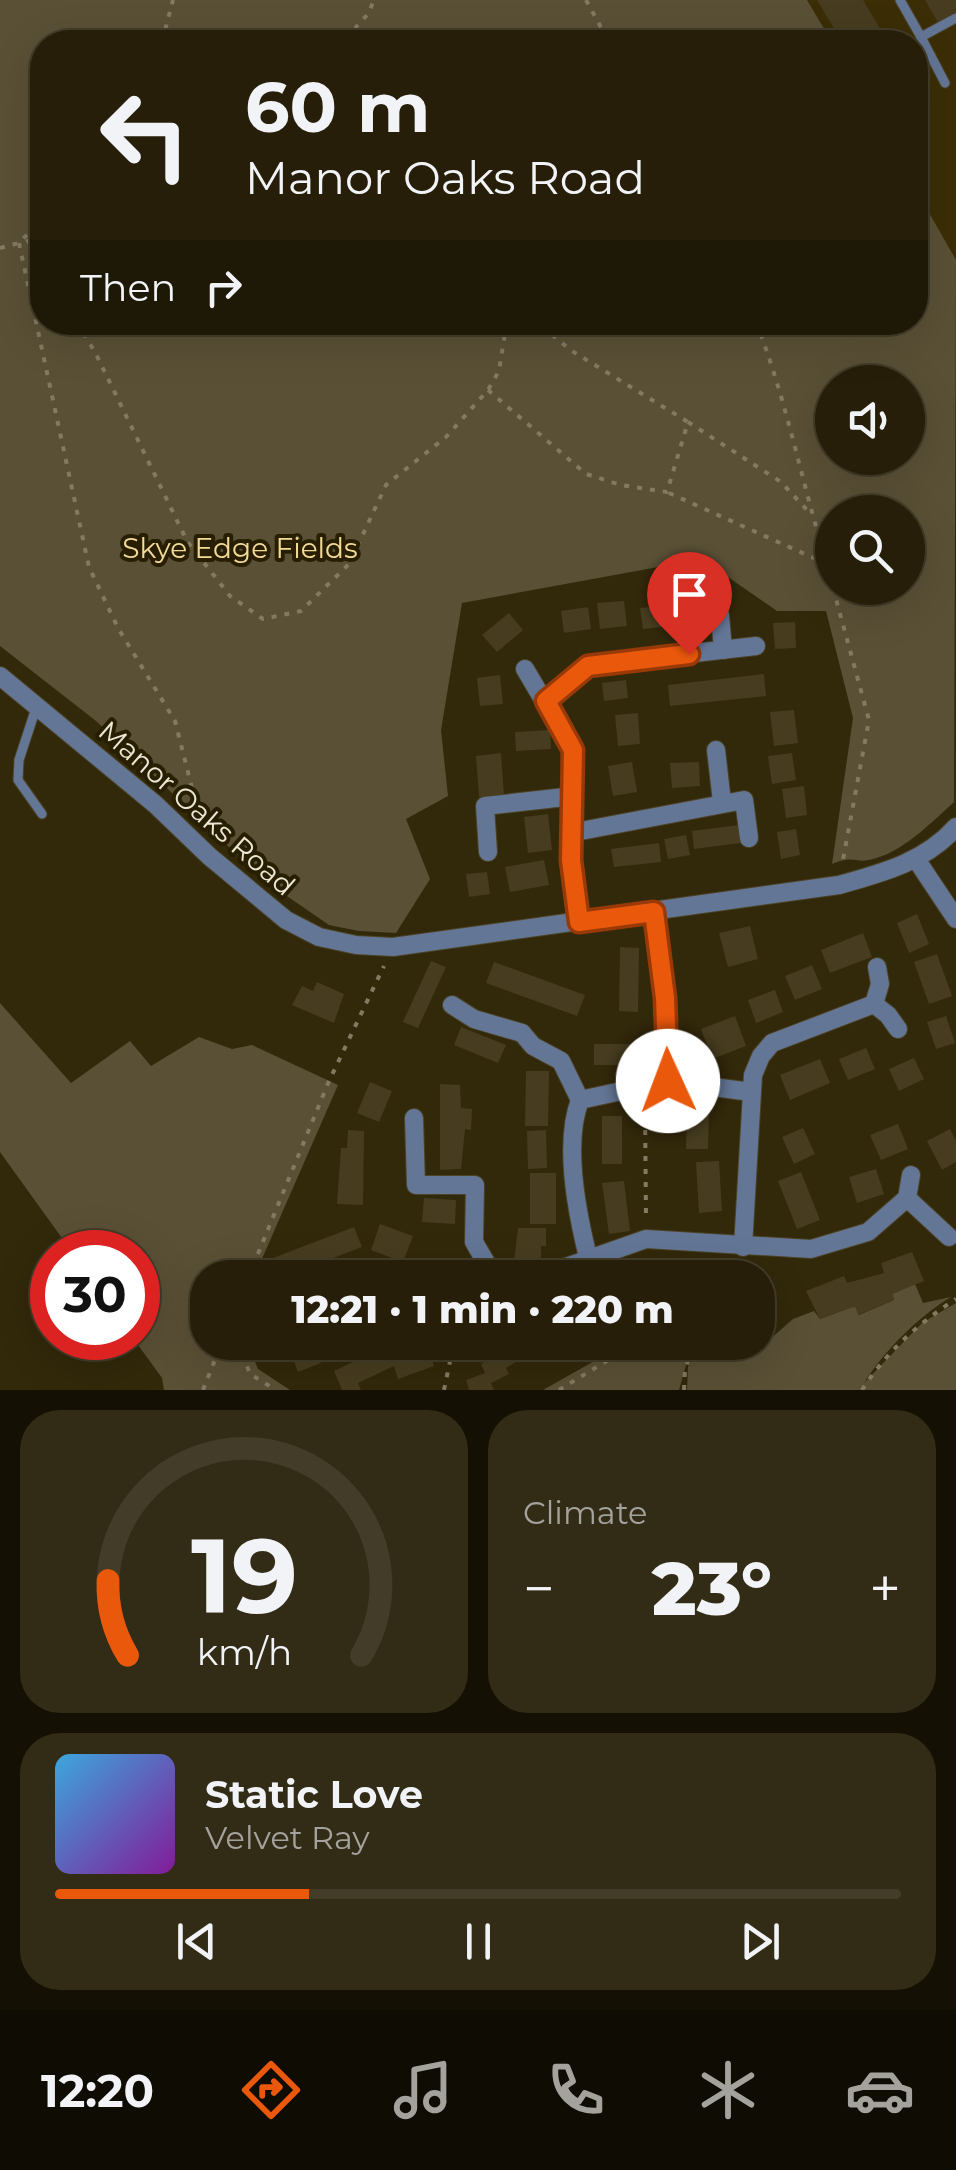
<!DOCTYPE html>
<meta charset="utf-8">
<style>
:root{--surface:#261e08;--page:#322b16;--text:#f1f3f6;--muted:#a4a29c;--line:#423c29;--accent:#ea580c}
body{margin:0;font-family:Montserrat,sans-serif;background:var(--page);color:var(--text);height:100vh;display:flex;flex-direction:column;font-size:38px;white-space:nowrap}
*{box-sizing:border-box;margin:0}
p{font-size:32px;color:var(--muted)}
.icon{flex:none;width:55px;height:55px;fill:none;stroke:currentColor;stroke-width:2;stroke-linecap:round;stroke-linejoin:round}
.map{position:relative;height:1390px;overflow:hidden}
.side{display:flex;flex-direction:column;gap:20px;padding:20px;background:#151004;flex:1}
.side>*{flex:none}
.guide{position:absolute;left:30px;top:30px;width:898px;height:305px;border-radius:40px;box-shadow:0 10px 40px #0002,0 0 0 2px var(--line);background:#261e08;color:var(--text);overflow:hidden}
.tools{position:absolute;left:815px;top:365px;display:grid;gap:20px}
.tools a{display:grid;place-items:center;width:110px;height:110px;border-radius:50%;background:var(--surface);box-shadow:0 10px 40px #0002,0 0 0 2px var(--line);font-size:50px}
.speed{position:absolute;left:30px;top:1230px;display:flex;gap:20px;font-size:50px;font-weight:700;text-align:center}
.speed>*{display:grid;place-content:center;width:130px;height:130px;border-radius:50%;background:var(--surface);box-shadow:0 10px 40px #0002,0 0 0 2px var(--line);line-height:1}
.speed .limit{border:15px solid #d22;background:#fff;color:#111}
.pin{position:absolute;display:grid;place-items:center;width:85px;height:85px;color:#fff;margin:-102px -42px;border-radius:50% 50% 50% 0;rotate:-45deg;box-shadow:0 0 10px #0007}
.pin .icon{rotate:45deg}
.me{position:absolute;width:110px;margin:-55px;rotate:358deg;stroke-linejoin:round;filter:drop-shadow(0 0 8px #0008)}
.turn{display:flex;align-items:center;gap:35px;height:210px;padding:0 50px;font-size:45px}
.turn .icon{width:130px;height:130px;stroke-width:2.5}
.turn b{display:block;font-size:70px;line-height:85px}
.then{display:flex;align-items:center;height:95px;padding:0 50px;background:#0003;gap:20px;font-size:38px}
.big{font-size:75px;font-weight:800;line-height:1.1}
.side .widget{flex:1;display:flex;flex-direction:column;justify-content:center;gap:15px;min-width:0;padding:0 35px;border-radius:40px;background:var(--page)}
.side .dial{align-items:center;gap:0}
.dial svg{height:260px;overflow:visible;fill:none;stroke:var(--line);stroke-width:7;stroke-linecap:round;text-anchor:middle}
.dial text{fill:var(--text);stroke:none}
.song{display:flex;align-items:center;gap:30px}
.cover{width:120px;height:120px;border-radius:15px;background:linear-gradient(135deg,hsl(200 70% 55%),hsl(290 70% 35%))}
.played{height:10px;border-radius:5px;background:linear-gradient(90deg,var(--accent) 30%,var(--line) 30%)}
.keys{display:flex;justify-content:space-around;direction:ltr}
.heat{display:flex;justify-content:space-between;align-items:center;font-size:55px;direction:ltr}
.side .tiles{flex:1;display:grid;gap:20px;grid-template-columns:1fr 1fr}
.widget:last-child{grid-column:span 2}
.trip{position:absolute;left:190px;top:1260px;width:585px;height:100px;border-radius:40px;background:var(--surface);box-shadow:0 10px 40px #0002,0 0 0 2px var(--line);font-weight:800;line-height:100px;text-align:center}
.dock{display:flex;height:160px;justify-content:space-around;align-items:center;background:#0f0c03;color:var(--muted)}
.dock .icon{width:70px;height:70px}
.dock .active{color:var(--accent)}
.dock b{font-size:45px;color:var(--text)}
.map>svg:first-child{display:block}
</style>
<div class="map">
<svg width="956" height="1390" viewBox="0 0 956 1390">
<rect width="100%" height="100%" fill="#32280a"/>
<polygon fill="#3b2e06" points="807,0 956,0 956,260 915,188 915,42 832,42"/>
<g fill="#5a5036" fill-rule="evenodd">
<path d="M0 0H807L832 42H42V322H915V188L956 260 954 802C932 822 901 854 869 860 854 863 854 855 832 864L853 718 826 611H777L702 559 462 603 441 730 448 796 406 819 430 879 396 933 359 931 329 925 265 881 96 721 0 646ZM832 382H908V458H832ZM832 512H908V588H832Z"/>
<polygon points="0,1003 71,1083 130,1041 151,1066 199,1037 232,1049 252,1045 338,1085 254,1277 208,1278 208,1342 247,1343 258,1369 290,1390 164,1390 162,1378 133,1338 138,1338 138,1252 72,1252 0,1152"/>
<path d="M915 1284 923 1303 951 1297C919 1316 884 1351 864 1383L922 1323 956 1303V1390H687L688 1367 695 1353 703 1357 706 1351 695 1343 758 1342V1315L774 1333 769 1340 793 1319 814 1311 820 1319 855 1306 859 1315 894 1300 892 1294Z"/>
<polygon points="628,1342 686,1343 691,1348 679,1390 543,1390"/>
</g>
<g fill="#473c1f">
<polygon points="817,0 863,0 888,42 842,42"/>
<polygon points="925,0 956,0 956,14 939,24"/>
<polygon points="706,600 709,622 682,625 680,603"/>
<polygon points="624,601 627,626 600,629 597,603"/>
<polygon points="668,605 671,626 643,629 640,608"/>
<polygon points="588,607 591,629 564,633 561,611"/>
<polygon points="509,613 523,630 497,652 482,635"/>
<polygon points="795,622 796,648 775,649 773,623"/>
<polygon points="764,674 766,696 670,706 668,685"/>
<polygon points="500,675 503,704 480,706 477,678"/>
<polygon points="626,680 628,698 604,701 602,683"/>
<polygon points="794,710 798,743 774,746 770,712"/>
<polygon points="638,713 640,744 618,746 615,715"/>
<polygon points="550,730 551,749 516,751 515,732"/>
<polygon points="501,753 504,796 479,797 476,756"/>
<polygon points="792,753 796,780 772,784 768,756"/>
<polygon points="632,762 637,792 613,796 608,766"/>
<polygon points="699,762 700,786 672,788 670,763"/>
<polygon points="804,786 807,815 786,818 782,789"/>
<polygon points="548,814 552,850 528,853 524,817"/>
<polygon points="739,825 741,843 694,849 692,831"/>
<polygon points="796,829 800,855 781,859 777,832"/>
<polygon points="686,835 690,855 668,859 664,839"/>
<polygon points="659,843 661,862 614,867 611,849"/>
<polygon points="544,860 549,885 510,892 505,867"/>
<polygon points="487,872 490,894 469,897 466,874"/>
<polygon points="917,914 929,944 909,953 897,923"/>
<polygon points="750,926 758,959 728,967 719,933"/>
<polygon points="863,933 872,957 830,973 821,950"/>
<polygon points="620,947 639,948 638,1012 619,1011"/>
<polygon points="937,954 952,996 929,1004 914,962"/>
<polygon points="431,961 446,967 418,1028 403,1022"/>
<polygon points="494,962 585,995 577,1016 486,983"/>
<polygon points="812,965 822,989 795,1000 785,976"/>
<polygon points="317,982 344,994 334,1023 292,1005 302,986 313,991"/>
<polygon points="775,990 783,1012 756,1023 748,1000"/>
<polygon points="735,1016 746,1046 712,1059 701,1029"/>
<polygon points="946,1016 955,1043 936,1049 927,1022"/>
<polygon points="461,1027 506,1045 498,1063 454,1045"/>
<rect x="594" y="1044" width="41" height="21"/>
<polygon points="866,1048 875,1069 848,1080 839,1059"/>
<polygon points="914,1058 924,1079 899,1091 889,1069"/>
<polygon points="820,1059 830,1083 790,1100 780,1075"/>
<polygon points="526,1071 549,1071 548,1126 525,1126"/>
<polygon points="370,1082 392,1091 379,1122 357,1113"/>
<polygon points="440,1084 460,1085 461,1108 472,1109 471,1130 465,1129 461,1169 440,1170"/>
<polygon points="687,1106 709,1106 708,1149 686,1149"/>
<rect x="602" y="1116" width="20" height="48"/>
<polygon points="898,1124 908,1149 881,1160 870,1135"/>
<polygon points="803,1128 815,1154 794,1164 782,1137"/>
<polygon points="950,1129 956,1141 956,1162 942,1170 927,1141"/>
<polygon points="348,1130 364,1131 363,1205 337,1204 341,1148 347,1148"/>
<polygon points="546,1130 547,1168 528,1169 527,1131"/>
<polygon points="719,1161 722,1211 699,1213 696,1162"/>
<polygon points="876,1169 884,1194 857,1203 849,1177"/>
<polygon points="801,1172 820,1220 797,1229 778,1181"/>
<rect x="530" y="1173" width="26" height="51"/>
<polygon points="624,1181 630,1231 609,1234 602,1183"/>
<polygon points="424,1198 456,1200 455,1224 422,1222"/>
<polygon points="380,1224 413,1236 403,1262 371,1250"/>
<polygon points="354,1227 362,1247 281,1278 273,1258"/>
<polygon points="518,1228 546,1228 546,1246 541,1246 541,1262 514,1262"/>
<polygon points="912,1252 924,1281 892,1294 894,1300 858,1315 855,1306 820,1319 806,1291 844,1276 847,1283 884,1273 881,1263"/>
<polygon points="435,1262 443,1278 416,1278 413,1272"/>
<polygon points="287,1342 314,1342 321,1363 298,1372"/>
<polygon points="518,1342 526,1356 506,1368 509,1374 491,1383 494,1390 469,1390 466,1380 485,1373 481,1364 498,1353 494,1344"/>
<polygon points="389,1345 393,1354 428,1345 434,1366 398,1379 394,1366 358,1383 361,1390 342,1390 334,1371"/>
</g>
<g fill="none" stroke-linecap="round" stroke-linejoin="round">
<defs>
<g id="service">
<polyline points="900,0 921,37"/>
<polyline points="945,83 921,37 956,18"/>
<polyline points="36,708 19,760 18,780 42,814"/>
</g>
<g id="minor">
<polyline points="720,615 723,650"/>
<polyline points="525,669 573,750 571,860 579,923"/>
<path d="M0 676 156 805 209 856 286 920 319 937 356 945 393 947 839 885C882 873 925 862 956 827"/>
<polyline points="546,701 588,665 756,646"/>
<polyline points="716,750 722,802"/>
<polyline points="570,833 744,800 749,838"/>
<polyline points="488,852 485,806 574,796"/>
<polyline points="916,859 956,919"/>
<polyline points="877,967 880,984 874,1004 888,1015 898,1029"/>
<polyline points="452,1005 474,1019 522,1033 533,1046 561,1061 580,1100"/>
<polyline points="668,1081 751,1092"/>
<polyline points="414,1118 416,1185 475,1185 474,1242 495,1278"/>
<polyline points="907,1198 949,1237"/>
<polyline points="743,1247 753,1075 761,1056 772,1043 874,1004"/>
<path d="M588 1257C577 1213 563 1144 580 1100L668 1081 665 998 654 912"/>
<polyline points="535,1278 646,1239 811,1249 868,1232 907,1198 911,1175"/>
</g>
</defs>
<use href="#service" stroke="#4c4326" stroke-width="11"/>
<use href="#minor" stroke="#4c4326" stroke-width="20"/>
<g stroke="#837a62" stroke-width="4" stroke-dasharray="5 8" stroke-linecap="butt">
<polyline points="586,0 609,42"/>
<polyline points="162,42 173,0"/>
<polyline points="357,42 356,27 368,14 374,0"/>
<polyline points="27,239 42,265"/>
<polyline points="19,243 89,567 118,628 175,721 200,820"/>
<polyline points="0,248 19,243 42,219"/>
<polyline points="77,322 96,354 187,541 230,596 263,619 301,611 349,564 386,485 446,437 488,390 499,371 505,333 502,322"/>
<path d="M756 322C787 401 802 484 827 564"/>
<polyline points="488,390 586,474 621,485 667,492 688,422 572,351 536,322"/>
<polyline points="688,422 781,482 808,511"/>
<polyline points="669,493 827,564 832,586"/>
<polyline points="833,588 869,720 842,865"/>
<polyline points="645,1104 646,1219"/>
<polyline points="697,1262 708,1278"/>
<polyline points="248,1278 329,1081 384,966"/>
<polyline points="238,1342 250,1374 276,1390"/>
<polyline points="203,1390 222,1342"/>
<polyline points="444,1390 454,1342"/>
<polyline points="559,1390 638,1342"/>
<polyline points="684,1390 685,1368 695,1347 690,1342"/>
<path d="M862 1390C886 1352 919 1323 956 1299"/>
</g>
<use href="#service" stroke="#647696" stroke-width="9"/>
<use href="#minor" stroke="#647696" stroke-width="18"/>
</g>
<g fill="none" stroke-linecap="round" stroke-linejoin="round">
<defs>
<polyline id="route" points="668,1081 665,998 654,912 579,922 571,860 573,750 546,701 588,666 689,654"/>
</defs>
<use href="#route" stroke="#983908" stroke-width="25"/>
<use href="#route" stroke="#ea580c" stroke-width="18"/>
</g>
<g text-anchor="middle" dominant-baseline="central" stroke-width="8" stroke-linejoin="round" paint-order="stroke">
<g font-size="28" fill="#f2da98" stroke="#281e01">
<text x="240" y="548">Skye Edge Fields</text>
</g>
<g font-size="28" fill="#ece6d5" stroke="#281e01">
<text transform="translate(197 808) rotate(41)">Manor Oaks Road</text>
</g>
</g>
</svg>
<div class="tools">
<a><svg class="icon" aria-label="sound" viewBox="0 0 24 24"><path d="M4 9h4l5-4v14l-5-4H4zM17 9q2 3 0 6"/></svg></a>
<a><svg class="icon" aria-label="search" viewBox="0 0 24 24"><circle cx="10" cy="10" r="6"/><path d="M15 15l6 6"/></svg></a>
</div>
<div class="speed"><div class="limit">30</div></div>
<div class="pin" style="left:689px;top:654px;background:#d93025"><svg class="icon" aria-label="arrive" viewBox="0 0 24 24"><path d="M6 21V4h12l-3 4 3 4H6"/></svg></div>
<svg class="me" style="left:668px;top:1081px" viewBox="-20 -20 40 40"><circle r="19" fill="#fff"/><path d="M0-13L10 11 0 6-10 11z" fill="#ea580c"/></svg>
<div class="trip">12:21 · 1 min · 220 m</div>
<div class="guide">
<div class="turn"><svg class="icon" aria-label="left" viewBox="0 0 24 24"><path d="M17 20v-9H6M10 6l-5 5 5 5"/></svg><div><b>60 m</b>Manor Oaks Road</div></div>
<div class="then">Then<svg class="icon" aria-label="right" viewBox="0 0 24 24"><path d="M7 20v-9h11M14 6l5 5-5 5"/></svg></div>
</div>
</div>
<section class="side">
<div class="tiles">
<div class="widget dial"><svg viewBox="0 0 100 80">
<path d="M14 69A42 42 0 1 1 86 69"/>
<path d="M14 69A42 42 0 0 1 8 46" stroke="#ea580c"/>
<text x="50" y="56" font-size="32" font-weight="700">19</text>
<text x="50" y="72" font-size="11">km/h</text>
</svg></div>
<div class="widget"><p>Climate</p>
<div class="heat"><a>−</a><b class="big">23°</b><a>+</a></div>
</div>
<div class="widget">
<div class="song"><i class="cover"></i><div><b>Static Love</b><p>Velvet Ray</p></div></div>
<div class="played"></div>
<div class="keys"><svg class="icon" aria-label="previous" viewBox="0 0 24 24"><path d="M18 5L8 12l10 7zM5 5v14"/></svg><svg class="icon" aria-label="pause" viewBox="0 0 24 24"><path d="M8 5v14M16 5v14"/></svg><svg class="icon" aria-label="next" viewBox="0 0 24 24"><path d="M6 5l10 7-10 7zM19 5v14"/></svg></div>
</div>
</div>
</section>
<nav class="dock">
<b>12:20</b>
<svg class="icon active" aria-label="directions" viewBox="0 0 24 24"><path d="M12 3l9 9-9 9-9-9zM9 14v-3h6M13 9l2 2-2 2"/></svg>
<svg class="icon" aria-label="music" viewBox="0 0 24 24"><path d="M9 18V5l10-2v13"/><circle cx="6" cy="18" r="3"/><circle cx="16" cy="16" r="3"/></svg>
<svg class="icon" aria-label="phone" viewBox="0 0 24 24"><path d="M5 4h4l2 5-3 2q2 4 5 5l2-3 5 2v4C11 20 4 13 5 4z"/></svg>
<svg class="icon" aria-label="climate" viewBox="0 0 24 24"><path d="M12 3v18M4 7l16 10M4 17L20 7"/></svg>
<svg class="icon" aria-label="car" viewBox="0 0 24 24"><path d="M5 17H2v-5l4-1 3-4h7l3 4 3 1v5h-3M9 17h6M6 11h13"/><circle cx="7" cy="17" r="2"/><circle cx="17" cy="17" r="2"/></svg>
</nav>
